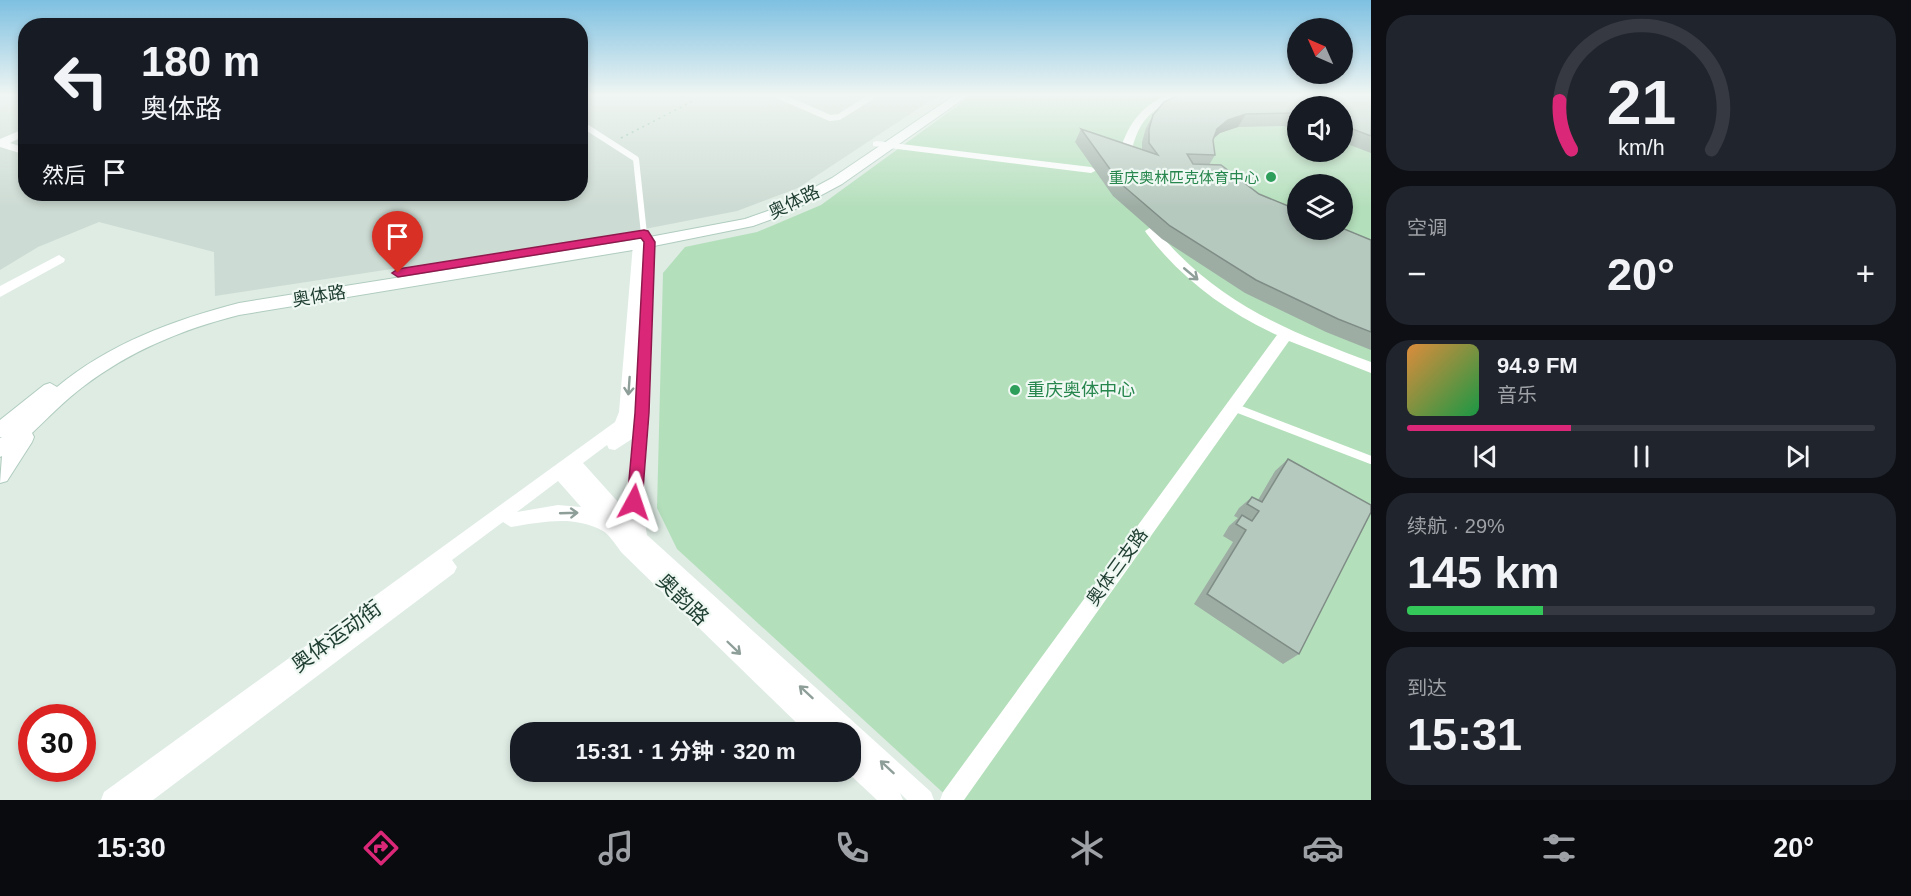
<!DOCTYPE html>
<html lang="zh">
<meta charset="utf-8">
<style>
:root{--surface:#171b24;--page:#20242c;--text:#f1f3f6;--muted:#9ea1a6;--line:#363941;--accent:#db2777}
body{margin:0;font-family:Arial,"Noto Sans SC",sans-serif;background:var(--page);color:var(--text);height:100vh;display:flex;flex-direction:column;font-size:22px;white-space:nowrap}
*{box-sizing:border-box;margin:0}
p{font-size:20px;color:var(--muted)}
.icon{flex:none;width:33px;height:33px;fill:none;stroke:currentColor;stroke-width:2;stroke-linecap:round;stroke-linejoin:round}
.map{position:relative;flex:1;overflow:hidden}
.sheet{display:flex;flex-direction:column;gap:15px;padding:15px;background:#0d0f14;width:540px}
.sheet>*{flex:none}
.hud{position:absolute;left:18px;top:18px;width:570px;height:183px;border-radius:24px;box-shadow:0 3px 9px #0003;background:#171b24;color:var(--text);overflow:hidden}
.needle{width:39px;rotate:315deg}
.tools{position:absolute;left:1287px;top:18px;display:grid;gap:12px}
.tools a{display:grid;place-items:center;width:66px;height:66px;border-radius:50%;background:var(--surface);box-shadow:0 3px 9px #0003;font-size:30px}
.speed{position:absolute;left:18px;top:704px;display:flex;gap:12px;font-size:30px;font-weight:700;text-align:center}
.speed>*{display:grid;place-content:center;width:78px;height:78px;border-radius:50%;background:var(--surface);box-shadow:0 3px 9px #0003;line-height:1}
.speed .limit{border:9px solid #d22;background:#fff;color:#111}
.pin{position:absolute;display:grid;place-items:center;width:51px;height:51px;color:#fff;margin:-62px -26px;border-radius:50% 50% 50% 0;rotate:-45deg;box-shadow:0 0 6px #0007}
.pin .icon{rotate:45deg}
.me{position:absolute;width:66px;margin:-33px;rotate:5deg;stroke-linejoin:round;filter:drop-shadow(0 0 4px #0008)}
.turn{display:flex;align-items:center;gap:21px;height:126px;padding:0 24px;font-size:27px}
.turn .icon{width:78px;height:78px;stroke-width:2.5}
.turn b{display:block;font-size:42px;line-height:51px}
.then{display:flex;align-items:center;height:57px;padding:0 24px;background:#0003;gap:12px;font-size:22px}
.big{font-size:45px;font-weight:700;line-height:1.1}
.sheet .widget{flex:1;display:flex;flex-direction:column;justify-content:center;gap:9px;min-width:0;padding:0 21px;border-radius:24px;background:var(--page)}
.sheet .dial{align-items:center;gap:0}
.dial svg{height:156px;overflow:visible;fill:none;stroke:var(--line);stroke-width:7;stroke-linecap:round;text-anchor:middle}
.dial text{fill:var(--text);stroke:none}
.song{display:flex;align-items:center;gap:18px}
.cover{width:72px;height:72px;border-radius:9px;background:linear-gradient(135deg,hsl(30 70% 55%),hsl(140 70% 35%))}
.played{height:6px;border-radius:3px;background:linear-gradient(90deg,var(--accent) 35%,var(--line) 35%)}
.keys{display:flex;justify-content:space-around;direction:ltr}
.heat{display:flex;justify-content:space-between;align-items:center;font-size:33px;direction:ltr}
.charge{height:9px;border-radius:4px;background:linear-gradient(90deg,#34c759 29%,var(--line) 0)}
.trip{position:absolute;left:510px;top:722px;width:351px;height:60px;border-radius:24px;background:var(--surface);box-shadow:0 3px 9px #0003;font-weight:700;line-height:60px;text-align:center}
.tabs{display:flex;height:96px;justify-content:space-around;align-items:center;background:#090b0e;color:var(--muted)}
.tabs .icon{width:42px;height:42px}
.tabs .on{color:var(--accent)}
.tabs b{font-size:27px;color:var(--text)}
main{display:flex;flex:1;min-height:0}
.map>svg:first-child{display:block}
</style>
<main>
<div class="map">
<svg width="1371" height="800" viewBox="0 0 1371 800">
<rect width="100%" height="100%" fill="#deece4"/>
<polygon fill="#ccdbd3" points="0,95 25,95 26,194 580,194 581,95 939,95 798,188 737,211 614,235 215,296 214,252 99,222 38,247 0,270"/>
<path fill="#b4dfbb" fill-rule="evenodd" d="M972 95H1371V800H951L677 549 657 508 663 273 685 247 757 232 821 205ZM1298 106H1342V152H1298ZM1298 184H1342V230H1298Z"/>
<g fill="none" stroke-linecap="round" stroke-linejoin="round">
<defs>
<path id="secondary" d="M955 95H969L842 184 786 214 753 226 639 249 239 315C183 329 130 351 84 386 65 400 49 417 32 433L34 437 32 442 7 481 0 483 2 456 0 457V438L2 437H0V420L44 385 50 383 57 387C110 343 174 320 239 303L639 239 745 219 776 208 832 178Z"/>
</defs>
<use href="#secondary" stroke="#b0ccbf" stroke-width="2"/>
<polyline stroke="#7bb39b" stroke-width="1.5" stroke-dasharray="2 4" stroke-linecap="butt" points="621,138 695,100"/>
<g stroke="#fff" stroke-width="6">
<polyline points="777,95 830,118 839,117 874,95"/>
<polyline points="580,98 582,95"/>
<polyline points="580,123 636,159 644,234"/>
</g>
<polyline stroke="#fff" stroke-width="8" points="1233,407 1371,460"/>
<g fill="#fff" fill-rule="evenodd">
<path d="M1168 95H1183C1177 100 1169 102 1162 106 1141 117 1135 136 1130 157L1128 159H1120L1118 157C1126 128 1139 106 1168 95Z"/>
<polygon points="26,128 26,135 10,143 26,148 26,155 0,147 0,139"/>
<polygon points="877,141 1091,167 1097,170 1091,173 873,146 873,142"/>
<path d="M1151 227 1155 228C1215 302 1285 330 1371 362V373L1289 341 964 800H940L943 792 1277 335C1225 311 1182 279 1147 234L1145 231Z"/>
<path d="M644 230 649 232 655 242 650 413 642 503 647 535 931 792 934 800H907L900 793 903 800H877L846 771H850V750L855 752 850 747V732H834L829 727 831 732H806L622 553C617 547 610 535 603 531 573 515 544 522 511 527L503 522 452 560 457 567 454 573 153 800H101L104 792 615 422 619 412 633 244 640 231ZM632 439 626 503 627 512 583 463 607 445 609 449 615 450ZM558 481 581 507 558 505 517 512Z"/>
<polygon points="59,255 65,259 64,262 0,297 0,286"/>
</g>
<use href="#secondary" fill="#fff" fill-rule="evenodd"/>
</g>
<g fill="#9dada4">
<polygon points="1371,95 1371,153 1342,142 1342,106 1298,106 1298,129 1283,126 1238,127 1220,133 1214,138 1213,140 1215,155 1209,165 1259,194 1371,240 1371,350 1326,332 1245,293 1162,239 1113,196 1075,142 1081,129 1142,150 1142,142 1146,128 1153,115"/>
<polygon points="1288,459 1299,654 1283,664 1194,604 1233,542 1223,536 1229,526 1238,518 1234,516 1239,508 1252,497 1258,500 1275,471"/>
</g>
<polygon fill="#7f8d86" points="1246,114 1238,127 1220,133 1209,142 1217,129 1228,120"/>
<g fill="#b6c9bf" stroke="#7f8d86" stroke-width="1.5">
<polygon points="1178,95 1371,95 1371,136 1342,125 1342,106 1298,106 1298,114 1292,113 1246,114 1228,120 1217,129 1213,140 1215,155 1187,154 1193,164 1221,165 1259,194 1298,210 1298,230 1342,230 1342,228 1371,240 1371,332 1338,319 1256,280 1170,226 1120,183 1081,129 1158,155 1149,143 1149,129 1153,115 1164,102"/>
<polygon points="1288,459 1371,505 1371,512 1299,654 1207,594 1246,530 1236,524 1242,515 1252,521 1259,511 1247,504 1252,497 1262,502"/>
</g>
<defs><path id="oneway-shaft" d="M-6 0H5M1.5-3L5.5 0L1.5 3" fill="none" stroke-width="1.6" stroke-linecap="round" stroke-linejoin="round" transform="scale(1.5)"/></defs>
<g stroke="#8e9e98">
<use href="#oneway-shaft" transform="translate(1191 274) rotate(40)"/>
<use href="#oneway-shaft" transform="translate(629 386) rotate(94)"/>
<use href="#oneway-shaft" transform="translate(569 513) rotate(-2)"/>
<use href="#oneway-shaft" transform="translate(734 648) rotate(44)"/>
<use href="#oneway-shaft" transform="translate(806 692) rotate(-137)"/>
<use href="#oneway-shaft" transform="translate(887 767) rotate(-137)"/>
</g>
<linearGradient id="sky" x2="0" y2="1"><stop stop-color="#7ec0e1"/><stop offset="0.46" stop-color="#f0f6f3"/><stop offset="1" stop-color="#f0f6f3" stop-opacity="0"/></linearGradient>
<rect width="1371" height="207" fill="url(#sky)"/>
<polygon fill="#db2777" stroke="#8e194d" stroke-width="1.5" points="644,230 648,231 655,242 649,413 642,502 640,507 634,509 629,507 627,502 635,413 644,242 641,238 398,277 392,273 398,269"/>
<g fill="#2e9e5b" stroke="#eff8f2" stroke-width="2">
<circle cx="1271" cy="177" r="6"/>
<circle cx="1015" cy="390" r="6"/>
</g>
<g text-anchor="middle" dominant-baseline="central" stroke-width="4.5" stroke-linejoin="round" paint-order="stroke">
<g font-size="15" fill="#27864d" stroke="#eff8f2" text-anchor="end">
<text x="1259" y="177">重庆奥林匹克体育中心</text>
</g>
<g font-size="18" fill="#1e3d31" stroke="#eff8f2">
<text transform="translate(794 202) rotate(-26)">奥体路</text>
<text transform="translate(319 296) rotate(-9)">奥体路</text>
<text transform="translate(1117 567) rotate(-54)">奥体三支路</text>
</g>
<g font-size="18" fill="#27864d" stroke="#eff8f2" text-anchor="start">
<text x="1027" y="390">重庆奥体中心</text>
</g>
<g font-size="21" fill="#1e3d31" stroke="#eff8f2">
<text transform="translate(683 599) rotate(44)">奥韵路</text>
<text transform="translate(336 636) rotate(-36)">奥体运动街</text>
</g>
</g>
</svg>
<div class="tools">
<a><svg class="needle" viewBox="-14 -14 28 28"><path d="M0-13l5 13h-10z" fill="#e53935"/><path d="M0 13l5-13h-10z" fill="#9ea1a6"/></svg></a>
<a><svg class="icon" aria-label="sound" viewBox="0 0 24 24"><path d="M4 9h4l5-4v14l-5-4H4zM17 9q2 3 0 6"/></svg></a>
<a><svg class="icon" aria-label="layers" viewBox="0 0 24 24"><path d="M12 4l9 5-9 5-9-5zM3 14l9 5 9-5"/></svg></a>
</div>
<div class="speed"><div class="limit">30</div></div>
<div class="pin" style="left:398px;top:273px;background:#d93025"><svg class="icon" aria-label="arrive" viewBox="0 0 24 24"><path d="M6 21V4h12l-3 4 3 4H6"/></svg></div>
<svg class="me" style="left:634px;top:502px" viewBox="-20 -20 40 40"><path d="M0-17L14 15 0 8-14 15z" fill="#db2777" stroke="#fff" stroke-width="4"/></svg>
<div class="trip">15:31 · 1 分钟 · 320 m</div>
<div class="hud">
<div class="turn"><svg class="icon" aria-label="left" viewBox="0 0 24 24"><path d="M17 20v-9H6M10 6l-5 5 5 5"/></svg><div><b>180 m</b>奥体路</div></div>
<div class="then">然后<svg class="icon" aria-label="arrive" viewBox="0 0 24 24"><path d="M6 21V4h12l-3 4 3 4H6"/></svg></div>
</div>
</div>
<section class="sheet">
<div class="widget dial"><svg viewBox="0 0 100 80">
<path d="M14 69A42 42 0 1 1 86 69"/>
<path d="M14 69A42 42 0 0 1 8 44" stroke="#db2777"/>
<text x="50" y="56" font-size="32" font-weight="700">21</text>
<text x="50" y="72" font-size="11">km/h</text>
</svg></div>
<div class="widget"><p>空调</p>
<div class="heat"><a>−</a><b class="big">20°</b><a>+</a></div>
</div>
<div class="widget">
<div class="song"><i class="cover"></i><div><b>94.9 FM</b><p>音乐</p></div></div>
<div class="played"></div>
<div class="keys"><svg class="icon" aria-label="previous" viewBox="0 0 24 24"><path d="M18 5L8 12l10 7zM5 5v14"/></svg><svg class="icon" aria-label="pause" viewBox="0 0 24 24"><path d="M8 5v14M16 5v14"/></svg><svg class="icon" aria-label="next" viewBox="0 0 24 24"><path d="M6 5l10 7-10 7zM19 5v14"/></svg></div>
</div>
<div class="widget"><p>续航 · 29%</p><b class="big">145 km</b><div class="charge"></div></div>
<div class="widget"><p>到达</p><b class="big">15:31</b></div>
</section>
</main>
<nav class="tabs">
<b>15:30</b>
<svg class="icon on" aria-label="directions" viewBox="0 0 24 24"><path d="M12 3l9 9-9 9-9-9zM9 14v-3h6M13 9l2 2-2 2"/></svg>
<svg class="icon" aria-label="music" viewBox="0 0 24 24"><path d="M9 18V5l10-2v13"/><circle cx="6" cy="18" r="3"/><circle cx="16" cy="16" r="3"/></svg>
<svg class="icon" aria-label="phone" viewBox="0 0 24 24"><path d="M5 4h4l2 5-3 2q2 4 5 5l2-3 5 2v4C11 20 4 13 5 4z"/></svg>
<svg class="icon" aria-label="climate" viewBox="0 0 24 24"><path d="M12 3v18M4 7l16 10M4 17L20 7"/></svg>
<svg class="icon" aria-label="car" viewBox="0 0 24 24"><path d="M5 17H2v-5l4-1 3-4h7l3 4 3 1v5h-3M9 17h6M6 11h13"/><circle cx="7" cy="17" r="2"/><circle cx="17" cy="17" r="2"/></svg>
<svg class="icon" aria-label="filters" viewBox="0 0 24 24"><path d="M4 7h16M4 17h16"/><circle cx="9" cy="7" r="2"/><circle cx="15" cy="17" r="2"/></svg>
<b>20°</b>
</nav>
